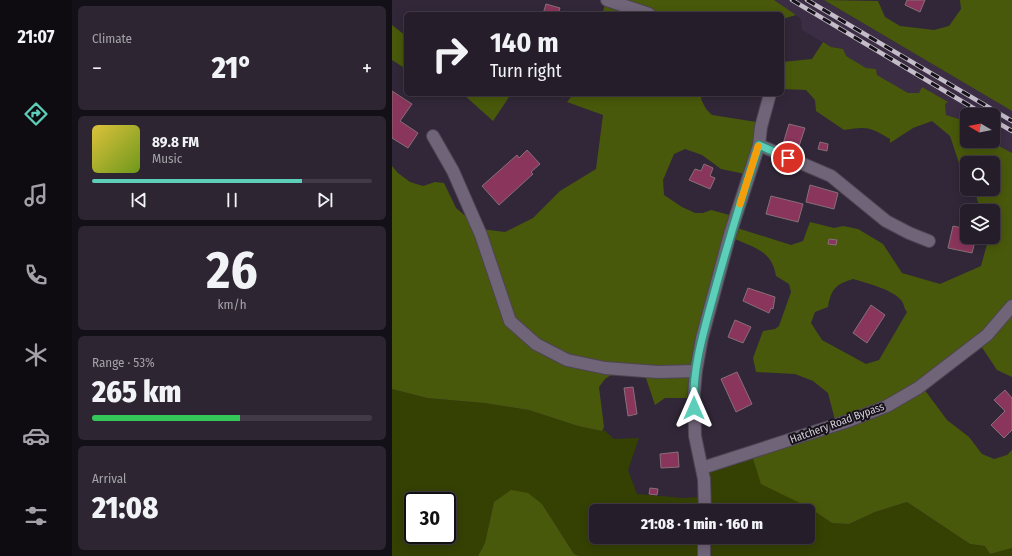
<!DOCTYPE html>
<meta charset="utf-8">
<style>
:root{--surface:#251d2a;--page:#2d2632;--text:#f1f3f6;--muted:#a3a2a8;--line:#423b47;--accent:#5dceb9}
body{margin:0;font-family:"Fira Sans Condensed",sans-serif;background:var(--page);color:var(--text);height:100vh;display:flex;flex-direction:column;font-size:15px;white-space:nowrap}
*{box-sizing:border-box;margin:0}
p{font-size:13px;color:var(--muted)}
.icon{flex:none;width:22px;height:22px;fill:none;stroke:currentColor;stroke-width:2;stroke-linecap:round;stroke-linejoin:round}
.map{position:relative;flex:1;overflow:hidden}
.panel{display:flex;flex-direction:column;gap:6px;padding:6px;background:#141017;width:320px}
.panel>*{flex:none}
.top-card{position:absolute;left:12px;top:12px;width:380px;height:84px;border-radius:6px;box-shadow:0 2px 10px #0003,0 0 0 1px var(--line);background:#251d2a;color:var(--text);overflow:hidden}
.needle{width:26px;rotate:280deg}
.buttons{position:absolute;left:568px;top:108px;display:grid;gap:8px}
.buttons a{display:grid;place-items:center;width:40px;height:40px;border-radius:6px;background:var(--surface);box-shadow:0 2px 10px #0003,0 0 0 1px var(--line);font-size:20px}
.speed{position:absolute;left:12px;top:492px;display:flex;gap:8px;font-size:20px;font-weight:700;text-align:center}
.speed>*{display:grid;place-content:center;width:52px;height:52px;border-radius:50%;background:var(--surface);box-shadow:0 2px 10px #0003,0 0 0 1px var(--line);line-height:1}
.speed .limit{border:2px solid #111;border-radius:6px;background:#fff;color:#111}
.pin{position:absolute;display:grid;place-items:center;width:34px;height:34px;color:#fff;margin:-17px;border:2px solid #fff;border-radius:50%;box-shadow:0 1px 4px #0007}
.me{position:absolute;width:44px;margin:-22px;rotate:0deg;stroke-linejoin:round;filter:drop-shadow(0 0 3px #0008)}
.turn{display:flex;align-items:center;gap:14px;height:84px;padding:0 20px;font-size:18px}
.turn .icon{width:52px;height:52px;stroke-width:2.5}
.turn b{display:block;font-size:28px;line-height:34px}
.big{font-size:30px;font-weight:800;line-height:1.1}
.panel .tile{flex:1;display:flex;flex-direction:column;justify-content:center;gap:6px;min-width:0;padding:0 14px;border-radius:6px;background:var(--page)}
.panel .dial{align-items:center;gap:0}
.dial b{font-size:52px;line-height:1}
.song{display:flex;align-items:center;gap:12px}
.cover{width:48px;height:48px;border-radius:6px;background:linear-gradient(135deg,hsl(50 70% 55%),hsl(80 70% 35%))}
.played{height:4px;border-radius:2px;background:linear-gradient(90deg,var(--accent) 75%,var(--line) 75%)}
.keys{display:flex;justify-content:space-around;direction:ltr}
.heat{display:flex;justify-content:space-between;align-items:center;font-size:22px;direction:ltr}
.charge{height:6px;border-radius:3px;background:linear-gradient(90deg,#34c759 53%,var(--line) 0)}
.trip{position:absolute;left:197px;top:504px;width:226px;height:40px;border-radius:6px;background:var(--surface);box-shadow:0 2px 10px #0003,0 0 0 1px var(--line);font-weight:800;line-height:40px;text-align:center}
main{display:flex;flex:1;min-height:0}
.menu{display:flex;flex-direction:column;width:72px;justify-content:space-around;align-items:center;background:#0f0c11;color:var(--muted)}
.menu .icon{width:28px;height:28px}
.menu .selected{color:var(--accent)}
.menu b{font-size:18px;color:var(--text)}
.map>svg:first-child{display:block}
</style>
<main>
<nav class="menu">
<b>21:07</b>
<svg class="icon selected" aria-label="directions" viewBox="0 0 24 24"><path d="M12 3l9 9-9 9-9-9zM9 14v-3h6M13 9l2 2-2 2"/></svg>
<svg class="icon" aria-label="music" viewBox="0 0 24 24"><path d="M9 18V5l10-2v13"/><circle cx="6" cy="18" r="3"/><circle cx="16" cy="16" r="3"/></svg>
<svg class="icon" aria-label="phone" viewBox="0 0 24 24"><path d="M5 4h4l2 5-3 2q2 4 5 5l2-3 5 2v4C11 20 4 13 5 4z"/></svg>
<svg class="icon" aria-label="climate" viewBox="0 0 24 24"><path d="M12 3v18M4 7l16 10M4 17L20 7"/></svg>
<svg class="icon" aria-label="car" viewBox="0 0 24 24"><path d="M5 17H2v-5l4-1 3-4h7l3 4 3 1v5h-3M9 17h6M6 11h13"/><circle cx="7" cy="17" r="2"/><circle cx="17" cy="17" r="2"/></svg>
<svg class="icon" aria-label="filters" viewBox="0 0 24 24"><path d="M4 7h16M4 17h16"/><circle cx="9" cy="7" r="2"/><circle cx="15" cy="17" r="2"/></svg>
</nav>
<section class="panel">
<div class="tile"><p>Climate</p>
<div class="heat"><a>−</a><b class="big">21°</b><a>+</a></div>
</div>
<div class="tile">
<div class="song"><i class="cover"></i><div><b>89.8 FM</b><p>Music</p></div></div>
<div class="played"></div>
<div class="keys"><svg class="icon" aria-label="previous" viewBox="0 0 24 24"><path d="M18 5L8 12l10 7zM5 5v14"/></svg><svg class="icon" aria-label="pause" viewBox="0 0 24 24"><path d="M8 5v14M16 5v14"/></svg><svg class="icon" aria-label="next" viewBox="0 0 24 24"><path d="M6 5l10 7-10 7zM19 5v14"/></svg></div>
</div>
<div class="tile dial"><b>26</b><p>km/h</p></div>
<div class="tile"><p>Range · 53%</p><b class="big">265 km</b><div class="charge"></div></div>
<div class="tile"><p>Arrival</p><b class="big">21:08</b></div>
</section>
<div class="map">
<svg width="620" height="556" viewBox="0 0 620 556">
<rect width="100%" height="100%" fill="#312738"/>
<polygon fill="#3b2d44" points="382,0 432,0 620,111 620,153 598,141 601,141 601,115 575,115 575,128 568,124 567,119 554,115 553,104 555,103 530,87 528,93 516,93 485,75 484,69 474,68 453,56 451,49 439,47 410,30 409,19"/>
<path fill="#354103" fill-rule="evenodd" d="M0 389 35 398 92 403 137 410 186 426 210 431 212 430 222 439 247 438 236 470 245 494 291 498 308 497 309 469 359 452 416 507 440 523 457 524 483 512 515 502 578 544 593 546 598 554 620 548V556H187L182 554 150 504 102 502 93 543 86 556H0ZM21 501H55V535H21ZM204 511H416V537H204Z"/>
<g fill="#49590b" fill-rule="evenodd">
<polygon points="212,0 382,0 404,15 390,19 390,14 210,14 214,2"/>
<polygon points="432,0 486,1 493,17 508,26 542,30 557,26 569,9 568,0 620,0 620,111"/>
<polygon points="0,25 14,36 14,69 0,60"/>
<path d="M431 42 439 47 451 49 454 56 474 68 484 69 485 75 516 93H527L530 87 556 102 553 104 554 115 567 119 568 124 575 128V141H598L620 153V377L605 370 587 343 529 385 555 420 577 437 590 454 602 459 615 455 620 450V548L598 554 593 546 578 544 515 502 483 512 457 524 440 523 416 507 369 484 359 452 444 424 436 393 421 381 403 374 364 372 361 358 371 331 383 329 387 326 399 292 397 284 384 276C380 251 363 248 343 239L299 398H273L263 405 252 372 231 367 213 379 207 387 212 427 210 431 186 426 137 410 92 403 35 398 0 389V166L6 173 18 182 31 186 43 182 52 183 64 208 89 229 113 232 141 218 168 191 204 169 211 115 175 102 179 97 210 94H310L309 99 314 109 320 115 371 123 358 175 329 169 310 155 293 149 282 154 271 180 272 195 290 207 303 213H311L319 210 345 217V228L399 245 411 241 418 222 442 228 451 226 466 229 491 244 510 273 548 284 589 266 597 237H601V211H589L585 199 584 189H601V163H575V169L567 163 558 136 540 121 521 128 498 143V139C478 127 475 126 452 130L424 111 423 100 414 90 390 89V62L420 59ZM461 279C475 283 499 289 509 300 512 303 512 309 515 312L487 360 474 364 430 340 419 323 423 312 436 307C439 289 444 284 461 279Z"/>
<polygon points="71,94 119,94 101,121"/>
<polygon points="119,490 136,493 150,504 182,554 187,556 86,556 93,543 102,502"/>
</g>
<g fill="#8a355b" stroke="#886f78">
<polygon points="515,0 533,0 528,12 513,5"/>
<polygon points="154,4 168,8 166,14 151,14"/>
<polygon points="0,91 20,104 8,121 26,133 16,148 0,138"/>
<polygon points="397,124 413,128 406,149 391,144"/>
<polygon points="428,142 436,144 435,151 426,149"/>
<polygon points="135,150 148,164 139,172 141,174 107,205 90,186 125,155 127,158"/>
<polygon points="312,164 321,168 318,176 323,178 318,189 297,180 303,169 309,171"/>
<polygon points="418,185 446,193 442,209 414,202"/>
<polygon points="379,196 411,204 406,222 374,214"/>
<polygon points="561,226 575,229 575,237 584,237 580,253 556,248"/>
<polygon points="437,239 445,240 444,245 436,244"/>
<polygon points="356,288 383,297 381,309 379,308 377,313 351,301"/>
<polygon points="479,305 493,315 475,343 461,333"/>
<polygon points="343,320 359,327 351,343 336,337"/>
<polygon points="345,372 360,404 344,412 329,379"/>
<polygon points="241,387 245,414 236,416 232,388"/>
<polygon points="613,390 620,398 620,430 612,438 599,425 613,411 602,400"/>
<polygon points="286,452 287,467 269,468 268,454"/>
<polygon points="258,488 266,489 265,495 257,494"/>
</g>
<g fill="none" stroke-linecap="round" stroke-linejoin="round">
<defs>
<g id="minor">
<polyline points="215,0 257,14"/>
<polyline points="41,136 61,171 89,235 118,321 144,344 175,360 213,368 266,372 304,371"/>
<polyline points="367,145 439,176 494,221 517,233 537,241"/>
<polyline points="310,468 459,420 495,406 526,388 595,335 620,306"/>
<polyline points="313,511 312,479 303,436 302,394 304,371 310,338 338,234 367,145 369,127 378,94"/>
<polyline points="312,556 312,537"/>
</g>
</defs>
<use href="#minor" stroke="#4e4453" stroke-width="14"/>
<use href="#minor" stroke="#706478" stroke-width="12"/>
<defs>
<g id="rail">
<polyline points="400,0 593,115"/>
<polyline points="415,0 620,121"/>
<polyline points="601,120 620,131"/>
</g>
</defs>
<use href="#rail" stroke="#c4bcc9" stroke-width="4.5"/>
<use href="#rail" stroke="#161219" stroke-width="3" stroke-dasharray="9" stroke-linecap="butt"/>
</g>
<g fill="none" stroke-linecap="round" stroke-linejoin="round">
<defs>
<path id="route" d="M302 408C300 370 311 334 321 297 335 246 350 196 367 145L396 158"/>
</defs>
<use href="#route" stroke="#3c8678" stroke-width="10"/>
<use href="#route" stroke="#5dceb9" stroke-width="7"/>
<polyline stroke="#f59e0b" stroke-width="7" points="348,204 366,146"/>
</g>
<g text-anchor="middle" dominant-baseline="central" stroke-width="4" stroke-linejoin="round" paint-order="stroke">
<g font-size="11" fill="#d5ceda" stroke="#161219">
<text transform="translate(445 423) rotate(-20)">Hatchery Road Bypass</text>
</g>
</g>
</svg>
<div class="buttons">
<a><svg class="needle" viewBox="-14 -14 28 28"><path d="M0-13l5 13h-10z" fill="#e53935"/><path d="M0 13l5-13h-10z" fill="#a3a2a8"/></svg></a>
<a><svg class="icon" aria-label="search" viewBox="0 0 24 24"><circle cx="10" cy="10" r="6"/><path d="M15 15l6 6"/></svg></a>
<a><svg class="icon" aria-label="layers" viewBox="0 0 24 24"><path d="M12 4l9 5-9 5-9-5zM3 14l9 5 9-5"/></svg></a>
</div>
<div class="speed"><div class="limit">30</div></div>
<div class="pin" style="left:396px;top:158px;background:#d93025"><svg class="icon" aria-label="arrive" viewBox="0 0 24 24"><path d="M6 21V4h12l-3 4 3 4H6"/></svg></div>
<svg class="me" style="left:302px;top:408px" viewBox="-20 -20 40 40"><path d="M0-17L14 15 0 8-14 15z" fill="#5dceb9" stroke="#fff" stroke-width="4"/></svg>
<div class="trip">21:08 · 1 min · 160 m</div>
<div class="top-card">
<div class="turn"><svg class="icon" aria-label="right" viewBox="0 0 24 24"><path d="M7 20v-9h11M14 6l5 5-5 5"/></svg><div><b>140 m</b>Turn right</div></div>
</div>
</div>
</main>
